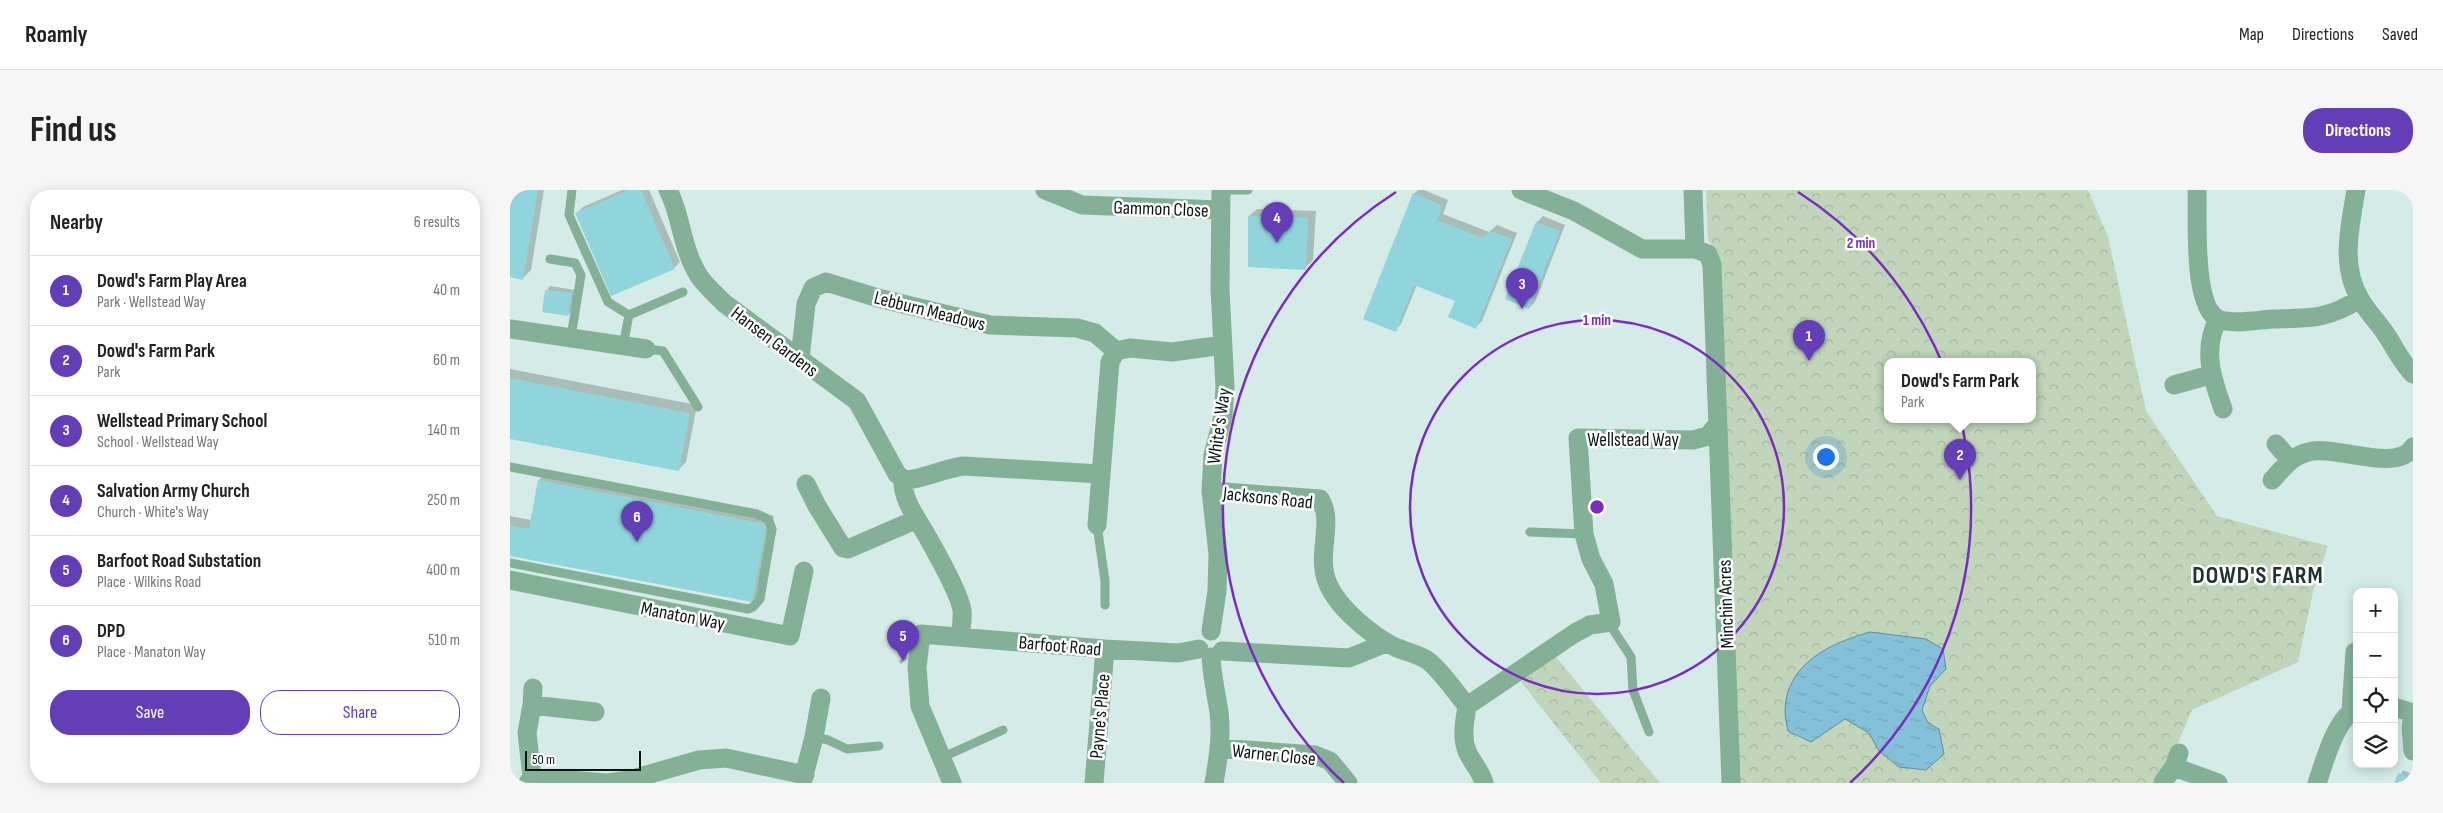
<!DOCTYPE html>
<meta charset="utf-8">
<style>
:root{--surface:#fff;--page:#f6f6f6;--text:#222;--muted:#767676;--line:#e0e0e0;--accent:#643eb6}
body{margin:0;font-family:"Sofia Sans Condensed",sans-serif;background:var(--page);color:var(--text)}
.controls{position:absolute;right:15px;bottom:15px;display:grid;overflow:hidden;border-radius:10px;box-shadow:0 2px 12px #0003}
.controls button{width:45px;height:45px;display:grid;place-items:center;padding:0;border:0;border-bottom:1px solid var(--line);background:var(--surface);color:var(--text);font:25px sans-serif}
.scale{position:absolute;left:15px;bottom:12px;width:116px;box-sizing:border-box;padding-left:5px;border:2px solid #0d1513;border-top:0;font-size:14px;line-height:18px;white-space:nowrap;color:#0d1513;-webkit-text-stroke:4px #fff;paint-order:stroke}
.you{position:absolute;left:1315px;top:266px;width:18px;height:18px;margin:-12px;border:4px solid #fff;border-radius:50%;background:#1a73e8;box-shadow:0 0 0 8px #1a73e833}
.badge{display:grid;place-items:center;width:32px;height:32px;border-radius:50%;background:var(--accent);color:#fff;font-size:16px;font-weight:700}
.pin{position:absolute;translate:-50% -41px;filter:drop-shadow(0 1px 2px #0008)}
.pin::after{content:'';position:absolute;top:26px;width:18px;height:15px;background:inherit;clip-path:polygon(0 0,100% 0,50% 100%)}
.popup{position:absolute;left:1374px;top:168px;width:152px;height:65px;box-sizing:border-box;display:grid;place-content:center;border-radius:10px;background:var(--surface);filter:drop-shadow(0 1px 4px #0005);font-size:16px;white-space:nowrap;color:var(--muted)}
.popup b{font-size:19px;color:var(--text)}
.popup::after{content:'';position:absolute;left:50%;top:100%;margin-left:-10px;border:10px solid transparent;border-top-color:var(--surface)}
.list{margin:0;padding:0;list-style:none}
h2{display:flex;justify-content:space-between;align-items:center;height:65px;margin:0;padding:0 20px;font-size:21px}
h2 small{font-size:16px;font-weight:400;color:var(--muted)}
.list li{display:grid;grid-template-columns:32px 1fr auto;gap:15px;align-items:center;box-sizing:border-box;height:70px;padding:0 20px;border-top:1px solid var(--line)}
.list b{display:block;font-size:19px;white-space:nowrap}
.list p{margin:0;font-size:16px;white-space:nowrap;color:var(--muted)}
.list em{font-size:16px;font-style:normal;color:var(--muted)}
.actions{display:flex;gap:10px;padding:15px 20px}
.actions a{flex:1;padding:11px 0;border:1px solid var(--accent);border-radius:20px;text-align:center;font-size:18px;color:var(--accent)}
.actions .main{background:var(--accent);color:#fff}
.icon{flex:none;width:28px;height:28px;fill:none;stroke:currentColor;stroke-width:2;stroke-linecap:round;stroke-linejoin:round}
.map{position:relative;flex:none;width:1903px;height:593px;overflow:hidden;border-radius:20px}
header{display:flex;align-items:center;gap:30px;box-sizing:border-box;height:70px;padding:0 25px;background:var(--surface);border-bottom:1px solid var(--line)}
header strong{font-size:24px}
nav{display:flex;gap:28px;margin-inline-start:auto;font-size:18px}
.intro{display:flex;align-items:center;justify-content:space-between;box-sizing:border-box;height:120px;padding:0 30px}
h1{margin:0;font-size:35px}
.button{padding:12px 22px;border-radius:20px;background:var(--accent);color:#fff;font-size:18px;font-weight:700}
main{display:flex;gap:30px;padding:0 30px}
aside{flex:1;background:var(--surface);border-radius:20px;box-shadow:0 2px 12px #0003}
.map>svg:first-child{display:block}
</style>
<header>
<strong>Roamly</strong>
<nav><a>Map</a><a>Directions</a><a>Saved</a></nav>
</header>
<div class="intro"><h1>Find us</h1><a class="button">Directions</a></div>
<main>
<aside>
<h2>Nearby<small>6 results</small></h2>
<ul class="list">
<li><span class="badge">1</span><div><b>Dowd's Farm Play Area</b><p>Park · Wellstead Way</p></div><em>40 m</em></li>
<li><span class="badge">2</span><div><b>Dowd's Farm Park</b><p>Park</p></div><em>60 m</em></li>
<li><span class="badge">3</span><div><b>Wellstead Primary School</b><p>School · Wellstead Way</p></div><em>140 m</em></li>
<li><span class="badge">4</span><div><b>Salvation Army Church</b><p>Church · White's Way</p></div><em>250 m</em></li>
<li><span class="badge">5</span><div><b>Barfoot Road Substation</b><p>Place · Wilkins Road</p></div><em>400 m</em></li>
<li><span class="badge">6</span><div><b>DPD</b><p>Place · Manaton Way</p></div><em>510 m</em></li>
</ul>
<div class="actions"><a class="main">Save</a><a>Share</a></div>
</aside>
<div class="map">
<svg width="1903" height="593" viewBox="0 0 1903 593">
<defs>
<pattern id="park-crowns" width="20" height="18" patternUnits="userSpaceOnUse" patternTransform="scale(1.25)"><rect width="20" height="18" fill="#c0d5ba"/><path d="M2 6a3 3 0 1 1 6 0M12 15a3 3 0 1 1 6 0" fill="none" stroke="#a4b69f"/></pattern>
<pattern id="water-ripples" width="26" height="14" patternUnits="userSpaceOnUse" patternTransform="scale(1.25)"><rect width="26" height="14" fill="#85c0d9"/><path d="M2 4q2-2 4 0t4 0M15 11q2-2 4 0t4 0" fill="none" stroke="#72a4b9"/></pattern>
</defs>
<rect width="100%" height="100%" fill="#d4ebe7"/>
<path fill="url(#park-crowns)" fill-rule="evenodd" d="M1196,0H1578L1598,47L1636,221L1707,326L1818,356L1804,398L1788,472L1682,520L1651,593H1228L1207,63L1198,50ZM1378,171H1522V229H1378Z
M1046,467L1150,593H1091L1011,492Z"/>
<path fill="url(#water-ripples)" stroke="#618d9e" d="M1360,442L1416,449L1433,459L1436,479L1420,496L1412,520L1418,533L1429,539L1434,564L1416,580L1389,577L1369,561L1359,543L1335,529L1301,552L1278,541C1277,535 1275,527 1275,521C1276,473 1321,453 1360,442Z"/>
<path fill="#0003" d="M0,0H34L21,80L13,88L0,86Z
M112,0H139L170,72L164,78L67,23L73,17Z
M908,0H914L938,10L933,24L979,42L987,35L1007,43L972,131L966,137L946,111L907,95L891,134L885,140L904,4Z
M747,19L806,21L803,70L795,78L739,26Z
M1033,26L1055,35L1025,112L1019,118L997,109L1027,32Z
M40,96L65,100L62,121L58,125L37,100Z
M0,179L187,215L176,272L168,280L0,248Z
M37,282L264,326L250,403L242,411L0,365V326L21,330L29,290Z
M396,466L398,468L391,474L389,471Z
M1884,554L1888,555L1884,565Z
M1868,574H1881L1877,578Z
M1893,580L1902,584L1899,593H1886Z"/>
<path fill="#90d5dc" d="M0,0H28L13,90L0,87Z
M118,0H131L165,79L101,106L65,23Z
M903,3L933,16L927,30L973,48L980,41L1002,49L966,139L938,127L945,111L904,95L886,142L853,129Z
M738,26L798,28L796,80L738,77Z
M1026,32L1050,41L1019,119L995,109Z
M35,100L62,103L58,126L32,122Z
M0,188L180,223L169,281L0,249Z
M28,290L257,334L242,412L0,366V335L19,339Z
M1888,583L1900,588L1897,593H1884Z"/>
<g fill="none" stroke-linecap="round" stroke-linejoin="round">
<path stroke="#84b098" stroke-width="9" d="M62,0L59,25L98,112L119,125L173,102
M711,0H738
M40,69L65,73L71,85L61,147
M113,156L119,125
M136,159L153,161L188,217
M0,277L247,324L258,329L262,339L250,409L243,417L238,419L0,373
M587,335L595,391V415
M1020,342L1074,344
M1101,432L1102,438L1121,467L1123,500L1139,542
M304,547L318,550L337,559L369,556
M431,568L493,540"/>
<path stroke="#84b098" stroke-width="19" d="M158,0C171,24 171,53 184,77C190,91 203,102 214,113L347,211L387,284C390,287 393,289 397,290C408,290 437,278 453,276L590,284
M535,0L572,15L710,20
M1011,0L1064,21L1132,59H1185L1198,64L1202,75L1221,593
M1183,0L1185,59
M1687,0C1688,27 1682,116 1708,129C1723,135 1747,130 1762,129C1800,128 1816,130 1850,109
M1846,0C1840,37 1830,75 1850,109C1856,120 1866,130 1873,140C1884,155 1890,171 1903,184
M1708,129C1692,160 1702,188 1713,219
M0,139L136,159
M290,169L296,114L303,98L316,92L368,108L480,135L567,138L585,143L606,161
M1664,195L1700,185
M1766,254L1780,270
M393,289C392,310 407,328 417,346C426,362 449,402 452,420C453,429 451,438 450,447
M1762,290C1773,278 1782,266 1798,262C1824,254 1887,284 1903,257
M296,294L307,316L333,358L338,359L405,330
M701,301L810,309C825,332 805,365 818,394C828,418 862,446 885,457C894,461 908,464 917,470C931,480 946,503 957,516
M587,335L600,172L606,161L620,158L662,162L713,155
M0,390L280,446L294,381
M701,441L707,401L708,364L701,301L703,265L713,226L715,197L710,99L711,0
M712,461L839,468L876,453
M701,467C702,486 706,503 709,522C712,545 708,570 704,593
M22,515L85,522
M1884,517L1903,523
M1841,521L1845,462
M1903,526L1901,538L1903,561
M709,558L805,565L820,571L838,593
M1664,577L1708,593
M22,587L97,593L119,590L189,570L216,568L295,585
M1653,592L1664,577L1669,563
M18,593L22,587L17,543L22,515L23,498
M292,593L304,547L311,508
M442,593L410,516L407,477L411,444L595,459L668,463L689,459
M584,593L595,459
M974,593C970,579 962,573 957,561C951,546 955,531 957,516L1065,443L1080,435L1101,432L1094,394L1081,369L1074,344L1068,248L1183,250L1198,246L1206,236
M1807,593C1815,571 1825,529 1847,518"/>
</g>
<g fill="none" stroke="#7b2cbf" stroke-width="2.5">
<circle cx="1087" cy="317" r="187"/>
<path d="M834 593A374 374 0 0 1 886 2M1288 2A374 374 0 0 1 1340 593"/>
</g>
<g text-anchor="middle" stroke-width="5" stroke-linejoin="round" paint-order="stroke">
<g font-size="19" fill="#0d1513" stroke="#fff">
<text transform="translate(651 18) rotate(2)" y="7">Gammon Close</text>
<text transform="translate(420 120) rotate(14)" y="7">Lebburn Meadows</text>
<text transform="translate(265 151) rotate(37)" y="7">Hansen Gardens</text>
<text transform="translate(708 236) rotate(-82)" y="7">White's Way</text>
<text x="1123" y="256">Wellstead Way</text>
<text transform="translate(758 307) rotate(6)" y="7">Jacksons Road</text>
<text transform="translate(1215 414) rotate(-92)" y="7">Minchin Acres</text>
<text transform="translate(173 425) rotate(11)" y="7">Manaton Way</text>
<text transform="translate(550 455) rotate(5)" y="7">Barfoot Road</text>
<text transform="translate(589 526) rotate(-85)" y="7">Payne's Place</text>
<text transform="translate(764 564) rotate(6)" y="7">Warner Close</text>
</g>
<g font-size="24" font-weight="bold" letter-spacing="1" fill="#213330" stroke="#fff">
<text x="1748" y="393">DOWD'S FARM</text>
</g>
</g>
<circle cx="1087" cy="317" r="8" fill="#7b2cbf" stroke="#fff" stroke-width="2.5"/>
<g font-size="15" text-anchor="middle" font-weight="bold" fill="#7b2cbf" stroke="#fff" stroke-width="5" stroke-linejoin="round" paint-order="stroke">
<text x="1351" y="58">2 min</text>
<text x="1087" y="135">1 min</text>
</g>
</svg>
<div class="controls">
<button>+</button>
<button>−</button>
<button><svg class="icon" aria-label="locate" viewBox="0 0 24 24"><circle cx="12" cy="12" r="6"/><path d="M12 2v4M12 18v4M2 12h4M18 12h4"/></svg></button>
<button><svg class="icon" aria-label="layers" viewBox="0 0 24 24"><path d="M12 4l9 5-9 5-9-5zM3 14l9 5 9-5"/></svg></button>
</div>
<div class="scale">50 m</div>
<div class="you"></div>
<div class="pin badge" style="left:1299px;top:171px">1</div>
<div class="pin badge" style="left:1450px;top:290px">2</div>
<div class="popup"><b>Dowd's Farm Park</b>Park</div>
<div class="pin badge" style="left:1012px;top:119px">3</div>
<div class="pin badge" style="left:767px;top:53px">4</div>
<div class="pin badge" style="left:393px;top:471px">5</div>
<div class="pin badge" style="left:127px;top:352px">6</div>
</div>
</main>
